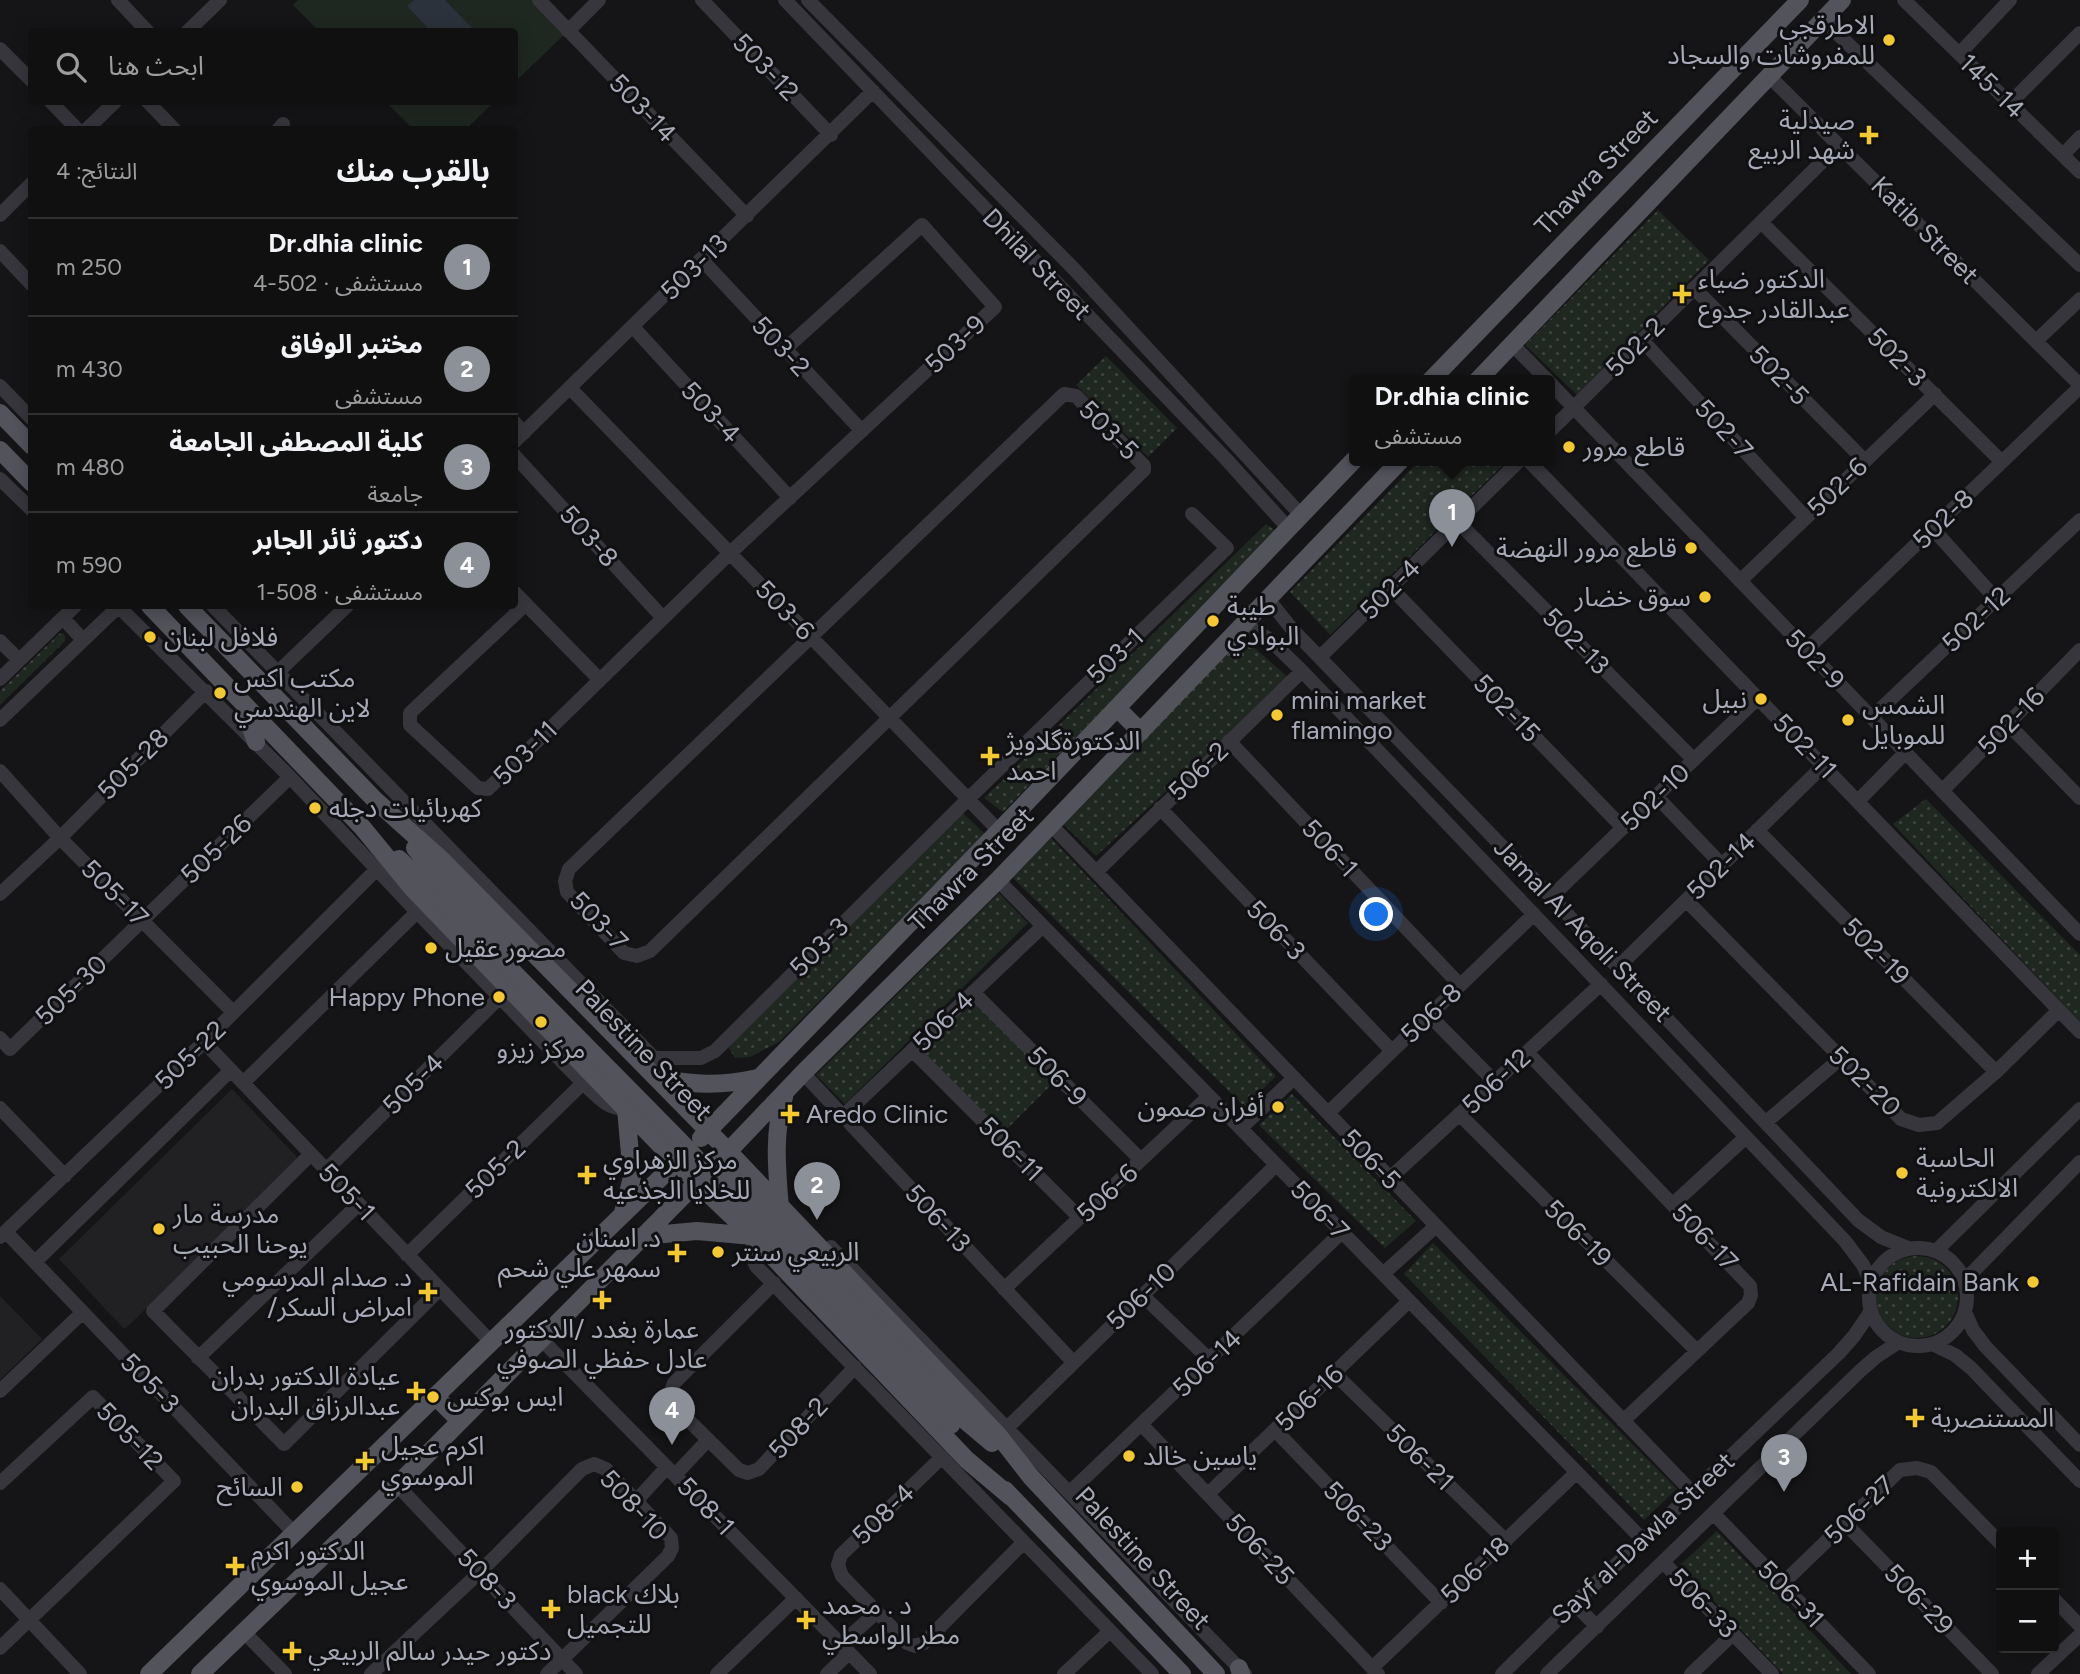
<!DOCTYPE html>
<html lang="ar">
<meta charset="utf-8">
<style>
:root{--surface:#101011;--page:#19191a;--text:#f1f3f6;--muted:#9c9d9f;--line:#303031;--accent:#8c9099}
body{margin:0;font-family:Figtree,"Noto Sans Arabic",sans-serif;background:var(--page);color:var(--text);direction:rtl}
.controls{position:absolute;right:21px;bottom:21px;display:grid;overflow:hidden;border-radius:7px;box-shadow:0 4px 18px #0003}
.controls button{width:63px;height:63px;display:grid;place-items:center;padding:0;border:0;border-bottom:2px solid var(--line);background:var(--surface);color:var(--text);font:35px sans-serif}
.you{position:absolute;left:1377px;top:915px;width:24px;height:24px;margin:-18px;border:5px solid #fff;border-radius:50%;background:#1a73e8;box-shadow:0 0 0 10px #1a73e833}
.badge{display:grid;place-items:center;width:46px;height:46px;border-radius:50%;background:var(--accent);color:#fff;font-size:23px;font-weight:700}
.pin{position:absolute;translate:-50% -58px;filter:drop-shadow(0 2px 4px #0008)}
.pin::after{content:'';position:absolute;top:37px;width:24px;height:21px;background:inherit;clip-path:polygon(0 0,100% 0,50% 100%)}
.popup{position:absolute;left:1349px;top:375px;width:206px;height:91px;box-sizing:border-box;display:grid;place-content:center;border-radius:7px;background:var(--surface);filter:drop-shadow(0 2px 5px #0005);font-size:23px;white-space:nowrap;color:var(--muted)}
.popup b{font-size:26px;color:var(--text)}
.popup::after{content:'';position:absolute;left:50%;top:100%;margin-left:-14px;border:14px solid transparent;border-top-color:var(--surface)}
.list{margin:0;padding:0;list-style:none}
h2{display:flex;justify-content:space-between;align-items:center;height:91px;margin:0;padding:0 28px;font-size:30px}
h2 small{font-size:23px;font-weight:400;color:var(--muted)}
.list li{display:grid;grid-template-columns:46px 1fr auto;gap:21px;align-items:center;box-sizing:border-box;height:98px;padding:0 28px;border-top:2px solid var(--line)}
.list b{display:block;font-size:26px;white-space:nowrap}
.list p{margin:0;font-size:23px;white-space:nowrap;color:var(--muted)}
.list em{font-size:23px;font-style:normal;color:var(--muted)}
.icon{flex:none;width:38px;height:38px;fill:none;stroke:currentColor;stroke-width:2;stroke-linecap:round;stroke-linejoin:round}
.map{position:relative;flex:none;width:2080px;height:1674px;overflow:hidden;direction:ltr}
.search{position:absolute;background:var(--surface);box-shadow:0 4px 18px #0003;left:28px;top:28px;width:490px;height:77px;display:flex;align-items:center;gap:18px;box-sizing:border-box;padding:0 24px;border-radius:7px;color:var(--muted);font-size:26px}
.panel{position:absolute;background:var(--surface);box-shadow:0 4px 18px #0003;left:28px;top:126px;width:490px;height:483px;border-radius:7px;direction:rtl}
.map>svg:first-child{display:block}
</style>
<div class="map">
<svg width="2080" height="1674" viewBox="0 0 2080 1674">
<defs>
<pattern id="grass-dots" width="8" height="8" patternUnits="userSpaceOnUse" patternTransform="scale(1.75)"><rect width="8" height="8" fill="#1f2721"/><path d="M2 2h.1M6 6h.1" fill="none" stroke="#3d443f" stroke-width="1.8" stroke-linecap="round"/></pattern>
</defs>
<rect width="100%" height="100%" fill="#151517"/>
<path fill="#212124" d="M232,1089L298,1158L258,1200L126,1328H123L59,1259Z
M0,1296L42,1339L0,1380Z"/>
<path fill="url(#grass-dots)" d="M1658,210L1709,260L1577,395L1525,345Z
M1106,356L1177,428L1148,457L1076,385Z
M1419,461H1507L1330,635L1290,592Z
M1266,524L1276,531L1003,812L984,798Z
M63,633L65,636V641L0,705V691L59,634Z
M1241,636L1289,678L1096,856L1062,823Z
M1926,799L2080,955V1022L1893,824Z
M963,813L985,834L779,1042L750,1057L735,1058L727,1045Z
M1051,838L1276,1076L1245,1107L1013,878Z
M999,893L1028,923L845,1104L816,1075Z
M973,992L1059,1077L999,1137L912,1050Z
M1292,1094L1416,1221L1385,1248L1259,1125Z
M1433,1243L1677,1489L1644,1520L1404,1274Z
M1876 1297a41 41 0 1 1 82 0a41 41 0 1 1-82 0Z
M1717,1531L1851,1674H1783L1680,1565Z"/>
<path fill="#1f2721" d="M298,0H539L568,31L515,82L514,32L319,31L293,5Z
M386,102H494L465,130L413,129Z"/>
<path fill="#2b323b" d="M414,0H445L475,31H431L407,6Z"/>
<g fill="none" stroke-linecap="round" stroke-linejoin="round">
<path stroke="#36363c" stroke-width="14" d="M118,0L148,32
M539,0L747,216
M702,0L831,135
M785,0L1226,459L1289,529
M808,0L1074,269L1301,515
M1904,0L2080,172
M1823,20L2080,265
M568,31L599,0
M187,32L220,0
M0,49L32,81
M1959,54L2010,0
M1769,76L2080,385
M51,102L78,130
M148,102L175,130
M2010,103L2080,33
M86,130L115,102
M278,130L283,124
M2063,155L2080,137
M0,215L32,183
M1761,222L2002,462
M0,251L32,285
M702,260L862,431
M1694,288L1865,461
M633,327L790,498
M1642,340L1806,518
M2036,341L2080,299
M1512,344L1548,381
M1550,383L2080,934
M0,386L32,419
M570,388L999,831
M1064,394L1076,396L1144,466V470L650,951L637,956L624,953L567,892L565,881L569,869Z
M514,422L524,433
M1550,431L1839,145
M514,442L873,91
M514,455L663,618
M1529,461L2080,1032
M0,479L32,510
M1458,522L1694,760
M1933,529L1996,599
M1740,581L1935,394
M1391,588L1623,828
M514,592L600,680
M1268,599L1292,629L1551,897L1858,1220L1881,1237L1908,1248
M526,604L410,713V725L478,788L488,789L730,553L995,307L922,225L784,350
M118,606L290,777L417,912L583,1083C597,1096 606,1109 626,1109
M213,606L654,1058H701L715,1051L968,799L1227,548L1192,514
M63,618L83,640
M1244,624L1269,639L1302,671L1845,1241L1863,1265L1871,1282
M0,641L19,660
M1806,650L2080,387
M1320,657L1519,461
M278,672L347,606
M0,679L75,606
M1872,717L2080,520
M0,720L119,606
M2008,724L2080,798
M1229,741L1460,985
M0,771L60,838L233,1012
M1942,791L2080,650
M1656,796L1722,865
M1858,801L1905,753
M1160,808L1392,1051
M1051,825L1692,1492
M1757,830L1996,1072
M1096,872L1302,671
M998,880L1643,1540
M0,894L60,838L206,691
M1551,897L1758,698
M1686,900L1901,1119L1919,1125L1937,1123L1996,1072L2059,1010
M1618,967L1823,766
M973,992L1141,1160
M1429,1015L1495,1082
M0,1038L10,1049L290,777
M204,1042L491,1342
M912,1050L1080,1218
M1527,1052L1750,1286L1751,1295L1748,1303L1623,1421
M803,1073L1073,1362
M243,1083L417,912
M0,1108L65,1176
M1328,1113L1534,914
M1459,1114L1697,1351
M843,1116L1043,926
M1766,1122L1840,1059
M1241,1128L1294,1078
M311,1154L153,1311L284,1444L440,1289
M326,1170L500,997
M1390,1178L1601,984
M1673,1204L1746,1137
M6,1232L295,1534
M0,1237L204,1042L376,870
M755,1238L751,1254L756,1266L1152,1674
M831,1247L1245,1674
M1869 1297a49 49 0 1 1 98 0a49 49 0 1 1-98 0Z
M1936,1251L2080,1109
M407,1255L583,1083
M35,1262L231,1070
M1383,1274L1436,1226
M1965,1280L2080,1162
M774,1283L674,1383L670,1394L675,1407L739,1470L748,1473L759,1469L855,1367
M1004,1289L1209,1096
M1142,1295L1210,1360
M1965,1312L1973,1330L1985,1346L2080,1445
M541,1339L870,1674
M1932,1344L1955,1355L1971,1368L2080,1481
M198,1358L359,1204
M1334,1373L1506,1541
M0,1391L82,1313
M1142,1425L1378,1674
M1008,1427L1276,1165
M1275,1430L1441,1603
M942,1457L841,1555L838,1565L842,1576L907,1643L915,1646L924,1643L1024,1542
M675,1475L708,1440
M0,1483L93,1397L174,1481L0,1648
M397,1485L576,1674
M1070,1492L1342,1232
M1208,1494L1409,1301
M636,1501L667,1467
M1714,1514L1869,1674
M1845,1523L1992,1674
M1663,1562L1772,1674
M1782,1584L1900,1470L1917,1468L1931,1472L2001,1544
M0,1589L80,1674
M2054,1599L2080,1626
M1574,1603L1597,1627
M244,1632L285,1674
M841,1644L877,1612
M1372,1668L1577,1472
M371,1674L480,1572L582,1469L594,1464L606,1469L671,1538L672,1548L668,1556L547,1674
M717,1674L796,1598
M827,1674L849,1653
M1064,1674L1110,1631
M1502,1674L1574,1603L1643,1540L1839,1353L1854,1336L1871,1311
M1547,1674L1860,1371L1876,1357L1899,1342
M1691,1674L1733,1634
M2038,1674L2080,1635"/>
<path stroke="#52535b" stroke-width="18" d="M1430,381L1800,0
M1477,381L1842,0
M0,413L32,446
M0,450L32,483
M150,606L362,827L413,889L696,1182L755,1238L967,1460L1011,1497
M187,606L375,800L443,861L728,1151L999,1436L1031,1477L1216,1674
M1117,708L1141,732
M245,710L256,742
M415,848L450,891
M399,859L441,899
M655,1076C691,1086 721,1086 758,1078
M701,1138L999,831L1354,460
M721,1159L803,1073L998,880L1400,461
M780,1208C777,1171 773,1134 784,1097
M623,1213L632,1177L626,1109
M642,1236L697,1231L753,1236
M435,1396L460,1421
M960,1416L992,1443
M1005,1490L1182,1674
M1239,1668L1241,1674
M149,1674L682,1157
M200,1674L397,1485L702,1177"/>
<path stroke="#52535b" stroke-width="18" d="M450,891L502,944
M441,899L676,1137L951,1425
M728,1174L960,1416"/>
</g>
<g fill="#f3c931" stroke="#101012" stroke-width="2.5">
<circle cx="1889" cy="40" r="7"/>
<path d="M1865.5 124.5h7v7h7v7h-7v7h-7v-7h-7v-7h7z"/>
<path d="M1678.5 283.5h7v7h7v7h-7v7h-7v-7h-7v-7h7z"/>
<circle cx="1569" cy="447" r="7"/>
<circle cx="1691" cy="548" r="7"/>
<circle cx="1705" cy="597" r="7"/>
<circle cx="1213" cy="621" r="7"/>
<circle cx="150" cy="637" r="7"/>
<circle cx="220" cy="693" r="7"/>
<circle cx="1761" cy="699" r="7"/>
<circle cx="1277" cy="715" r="7"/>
<circle cx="1848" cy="720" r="7"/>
<path d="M986.5 745.5h7v7h7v7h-7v7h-7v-7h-7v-7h7z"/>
<circle cx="315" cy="808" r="7"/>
<circle cx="431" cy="948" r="7"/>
<circle cx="499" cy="997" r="7"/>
<circle cx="541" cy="1022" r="7"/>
<circle cx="1278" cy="1107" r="7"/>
<path d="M786.5 1103.5h7v7h7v7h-7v7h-7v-7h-7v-7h7z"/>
<circle cx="1902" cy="1173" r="7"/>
<path d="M583.5 1164.5h7v7h7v7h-7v7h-7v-7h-7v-7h7z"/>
<circle cx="159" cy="1229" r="7"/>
<circle cx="718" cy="1252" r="7"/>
<path d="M673.5 1242.5h7v7h7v7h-7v7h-7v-7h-7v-7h7z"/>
<circle cx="2033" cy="1282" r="7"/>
<path d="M424.5 1281.5h7v7h7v7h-7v7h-7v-7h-7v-7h7z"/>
<path d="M598.5 1289.5h7v7h7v7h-7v7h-7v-7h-7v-7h7z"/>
<path d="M412.5 1380.5h7v7h7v7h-7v7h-7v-7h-7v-7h7z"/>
<circle cx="433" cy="1397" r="7"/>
<path d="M1911.5 1407.5h7v7h7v7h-7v7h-7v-7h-7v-7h7z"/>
<circle cx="1129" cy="1456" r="7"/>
<path d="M361.5 1450.5h7v7h7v7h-7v7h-7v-7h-7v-7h7z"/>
<circle cx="297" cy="1487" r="7"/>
<path d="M231.5 1555.5h7v7h7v7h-7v7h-7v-7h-7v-7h7z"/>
<path d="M547.5 1598.5h7v7h7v7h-7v7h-7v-7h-7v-7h7z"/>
<path d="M802.5 1609.5h7v7h7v7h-7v7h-7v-7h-7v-7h7z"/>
<path d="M288.5 1640.5h7v7h7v7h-7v7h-7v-7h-7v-7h7z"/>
</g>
<g text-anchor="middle" stroke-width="6" stroke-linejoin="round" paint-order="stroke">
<g font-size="26" fill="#a7aab7" stroke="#101012" text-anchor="start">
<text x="1875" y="34" text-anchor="end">الاطرقجي<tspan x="1875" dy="30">للمفروشات والسجاد</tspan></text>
<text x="1855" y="129" text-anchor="end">صيدلية<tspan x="1855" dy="30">شهد الربيع</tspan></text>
<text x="1698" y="288">الدكتور ضياء<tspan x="1698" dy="30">عبدالقادر جدوع</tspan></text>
<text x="1583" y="456">قاطع مرور</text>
<text x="1677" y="557" text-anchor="end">قاطع مرور النهضة</text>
<text x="1691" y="606" text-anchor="end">سوق خضار</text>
<text x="1227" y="615">طيبة<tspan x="1227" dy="30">البوادي</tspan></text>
<text x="164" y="646">فلافل لبنان</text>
<text x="234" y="687">مكتب اكس<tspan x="234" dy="30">لاين الهندسي</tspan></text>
<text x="1747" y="708" text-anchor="end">نبيل</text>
<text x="1291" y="709">mini market<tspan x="1291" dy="30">flamingo</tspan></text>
<text x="1862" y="714">الشمس<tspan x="1862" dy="30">للموبايل</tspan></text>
<text x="1006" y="750">الدكتورةگلاويژ<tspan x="1006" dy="30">احمد</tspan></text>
<text x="329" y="817">كهربائيات دجله</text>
<text x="445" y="957">مصور عقيل</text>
<text x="485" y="1006" text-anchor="end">Happy Phone</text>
<text x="541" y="1058" text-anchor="middle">مركز زيزو</text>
<text x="1264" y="1116" text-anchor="end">أفران صمون</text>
<text x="806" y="1123">Aredo Clinic</text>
<text x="1916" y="1167">الحاسبة<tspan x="1916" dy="30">الالكترونية</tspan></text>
<text x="603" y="1169">مركز الزهراوي<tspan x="603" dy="30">للخلايا الجذعيه</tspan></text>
<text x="173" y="1223">مدرسة مار<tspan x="173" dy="30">يوحنا الحبيب</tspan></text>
<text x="661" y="1247" text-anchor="end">د. اسنان<tspan x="661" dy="30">سمهر علي شحم</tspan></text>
<text x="732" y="1261">الربيعي سنتر</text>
<text x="412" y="1286" text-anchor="end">د. صدام المرسومي<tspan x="412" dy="30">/امراض السكر</tspan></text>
<text x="2019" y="1291" text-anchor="end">AL-Rafidain Bank</text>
<text x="602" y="1338" text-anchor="middle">عمارة بغدد /الدكتور<tspan x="602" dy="30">عادل حفظي الصوفي</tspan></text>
<text x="400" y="1385" text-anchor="end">عيادة الدكتور بدران<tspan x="400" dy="30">عبدالرزاق البدران</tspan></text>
<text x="447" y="1406">ايس بوكس</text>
<text x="1931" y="1427">المستنصرية</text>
<text x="381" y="1455">اكرم عجيل<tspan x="381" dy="30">الموسوي</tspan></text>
<text x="1143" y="1465">ياسين خالد</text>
<text x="283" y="1496" text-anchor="end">السائح</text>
<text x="251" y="1560">الدكتور اكرم<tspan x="251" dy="30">عجيل الموسوي</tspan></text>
<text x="567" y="1603">black بلاك<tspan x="567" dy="30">للتجميل</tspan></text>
<text x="822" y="1614">د . محمد<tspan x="822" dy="30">مطر الواسطي</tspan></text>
<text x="308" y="1660">دكتور حيدر سالم الربيعي</text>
</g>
<g font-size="26" fill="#a7aab7" stroke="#101012">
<text transform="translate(766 67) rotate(46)" y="9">503-12</text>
<text transform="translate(1992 86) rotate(44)" y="9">145-14</text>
<text transform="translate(643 108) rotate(46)" y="9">503-14</text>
<text transform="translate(1596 172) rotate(-46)" y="9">Thawra Street</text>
<text transform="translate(1925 230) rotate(45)" y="9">Katib Street</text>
<text transform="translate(1037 264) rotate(46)" y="9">Dhilal Street</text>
<text transform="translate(694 267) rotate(-44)" y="9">503-13</text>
<text transform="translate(955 344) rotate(-43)" y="9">503-9</text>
<text transform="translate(781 346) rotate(47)" y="9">503-2</text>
<text transform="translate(1635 347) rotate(-45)" y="9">502-2</text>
<text transform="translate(1897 357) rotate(45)" y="9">502-3</text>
<text transform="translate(1779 375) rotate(45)" y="9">502-5</text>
<text transform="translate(711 412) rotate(47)" y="9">503-4</text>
<text transform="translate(1724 429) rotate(47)" y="9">502-7</text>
<text transform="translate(1109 430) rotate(45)" y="9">503-5</text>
<text transform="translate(1837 487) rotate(-44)" y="9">502-6</text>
<text transform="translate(1943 519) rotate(-44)" y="9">502-8</text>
<text transform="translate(589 536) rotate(48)" y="9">503-8</text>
<text transform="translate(1390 589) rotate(-45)" y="9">502-4</text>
<text transform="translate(785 610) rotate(46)" y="9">503-6</text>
<text transform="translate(1976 619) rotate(-43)" y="9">502-12</text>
<text transform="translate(1576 641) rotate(45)" y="9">502-13</text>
<text transform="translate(1115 656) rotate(-44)" y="9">503-1</text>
<text transform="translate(1815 659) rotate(46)" y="9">502-9</text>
<text transform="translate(1507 708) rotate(46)" y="9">502-15</text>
<text transform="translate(2011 721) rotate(-46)" y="9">502-16</text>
<text transform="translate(1805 746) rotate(46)" y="9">502-11</text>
<text transform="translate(525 753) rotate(-45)" y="9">503-11</text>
<text transform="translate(133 764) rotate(-45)" y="9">505-28</text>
<text transform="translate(1198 771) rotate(-44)" y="9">506-2</text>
<text transform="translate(1655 797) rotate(-44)" y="9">502-10</text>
<text transform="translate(1330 848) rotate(47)" y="9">506-1</text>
<text transform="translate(216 849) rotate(-44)" y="9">505-26</text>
<text transform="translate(1721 866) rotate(-44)" y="9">502-14</text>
<text transform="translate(971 869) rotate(-45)" y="9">Thawra Street</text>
<text transform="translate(115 893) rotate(45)" y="9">505-17</text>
<text transform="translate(599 921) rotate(46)" y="9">503-7</text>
<text transform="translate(1276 930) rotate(46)" y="9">506-3</text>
<text transform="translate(1583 930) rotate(46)" y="9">Jamal Al Aqoli Street</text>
<text transform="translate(819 947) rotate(-45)" y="9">503-3</text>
<text transform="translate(1876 951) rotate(45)" y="9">502-19</text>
<text transform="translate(71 990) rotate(-44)" y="9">505-30</text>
<text transform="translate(1431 1013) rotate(-44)" y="9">506-8</text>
<text transform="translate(943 1021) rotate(-44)" y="9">506-4</text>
<text transform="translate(644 1050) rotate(46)" y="9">Palestine Street</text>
<text transform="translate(190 1055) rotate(-44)" y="9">505-22</text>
<text transform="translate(1057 1076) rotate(45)" y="9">506-9</text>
<text transform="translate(1496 1081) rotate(-43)" y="9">506-12</text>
<text transform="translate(1865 1081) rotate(44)" y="9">502-20</text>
<text transform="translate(413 1084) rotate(-45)" y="9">505-4</text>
<text transform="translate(1011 1149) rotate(45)" y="9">506-11</text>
<text transform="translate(1371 1159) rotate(46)" y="9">506-5</text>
<text transform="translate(495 1169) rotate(-44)" y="9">505-2</text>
<text transform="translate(347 1192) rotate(46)" y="9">505-1</text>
<text transform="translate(1107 1193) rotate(-43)" y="9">506-6</text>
<text transform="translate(1320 1210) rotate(46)" y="9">506-7</text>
<text transform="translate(938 1218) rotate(47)" y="9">506-13</text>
<text transform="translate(1578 1233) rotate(45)" y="9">506-19</text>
<text transform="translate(1705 1237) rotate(46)" y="9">506-17</text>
<text transform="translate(1141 1296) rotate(-44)" y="9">506-10</text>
<text transform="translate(1207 1363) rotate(-44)" y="9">506-14</text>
<text transform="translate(150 1383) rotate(46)" y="9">505-3</text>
<text transform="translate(1309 1398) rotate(-44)" y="9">506-16</text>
<text transform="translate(798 1428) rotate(-47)" y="9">508-2</text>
<text transform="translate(130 1436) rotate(46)" y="9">505-12</text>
<text transform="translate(1420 1457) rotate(44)" y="9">506-21</text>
<text transform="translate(634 1505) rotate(47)" y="9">508-10</text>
<text transform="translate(706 1506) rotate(46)" y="9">508-1</text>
<text transform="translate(1859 1510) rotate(-44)" y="9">506-27</text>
<text transform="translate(883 1514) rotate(-44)" y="9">508-4</text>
<text transform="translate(1358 1516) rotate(46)" y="9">506-23</text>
<text transform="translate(1643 1538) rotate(-43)" y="9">Sayf al-Dawla Street</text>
<text transform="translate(1260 1549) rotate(47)" y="9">506-25</text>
<text transform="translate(1143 1558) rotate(47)" y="9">Palestine Street</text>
<text transform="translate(1475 1570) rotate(-44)" y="9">506-18</text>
<text transform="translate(487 1579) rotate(47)" y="9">508-3</text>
<text transform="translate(1791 1594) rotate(46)" y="9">506-31</text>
<text transform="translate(1919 1599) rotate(46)" y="9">506-29</text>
<text transform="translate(1703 1603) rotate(46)" y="9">506-33</text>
</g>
</g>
</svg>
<div class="controls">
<button>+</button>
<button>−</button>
</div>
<div class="you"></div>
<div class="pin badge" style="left:1452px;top:547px">1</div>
<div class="popup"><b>Dr.dhia clinic</b>مستشفى</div>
<div class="pin badge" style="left:817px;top:1220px">2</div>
<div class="pin badge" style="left:1784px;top:1492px">3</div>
<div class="pin badge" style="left:672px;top:1445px">4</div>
<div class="search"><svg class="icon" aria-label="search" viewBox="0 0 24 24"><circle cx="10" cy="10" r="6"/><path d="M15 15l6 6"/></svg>ابحث هنا</div>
<section class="panel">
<h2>بالقرب منك<small>النتائج: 4</small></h2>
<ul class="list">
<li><span class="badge">1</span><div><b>Dr.dhia clinic</b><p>مستشفى · 502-4</p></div><em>250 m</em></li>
<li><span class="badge">2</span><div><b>مختبر الوفاق</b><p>مستشفى</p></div><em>430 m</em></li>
<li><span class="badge">3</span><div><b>كلية المصطفى الجامعة</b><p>جامعة</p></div><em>480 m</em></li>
<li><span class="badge">4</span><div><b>دكتور ثائر الجابر</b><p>مستشفى · 508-1</p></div><em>590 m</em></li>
</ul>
</section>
</div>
